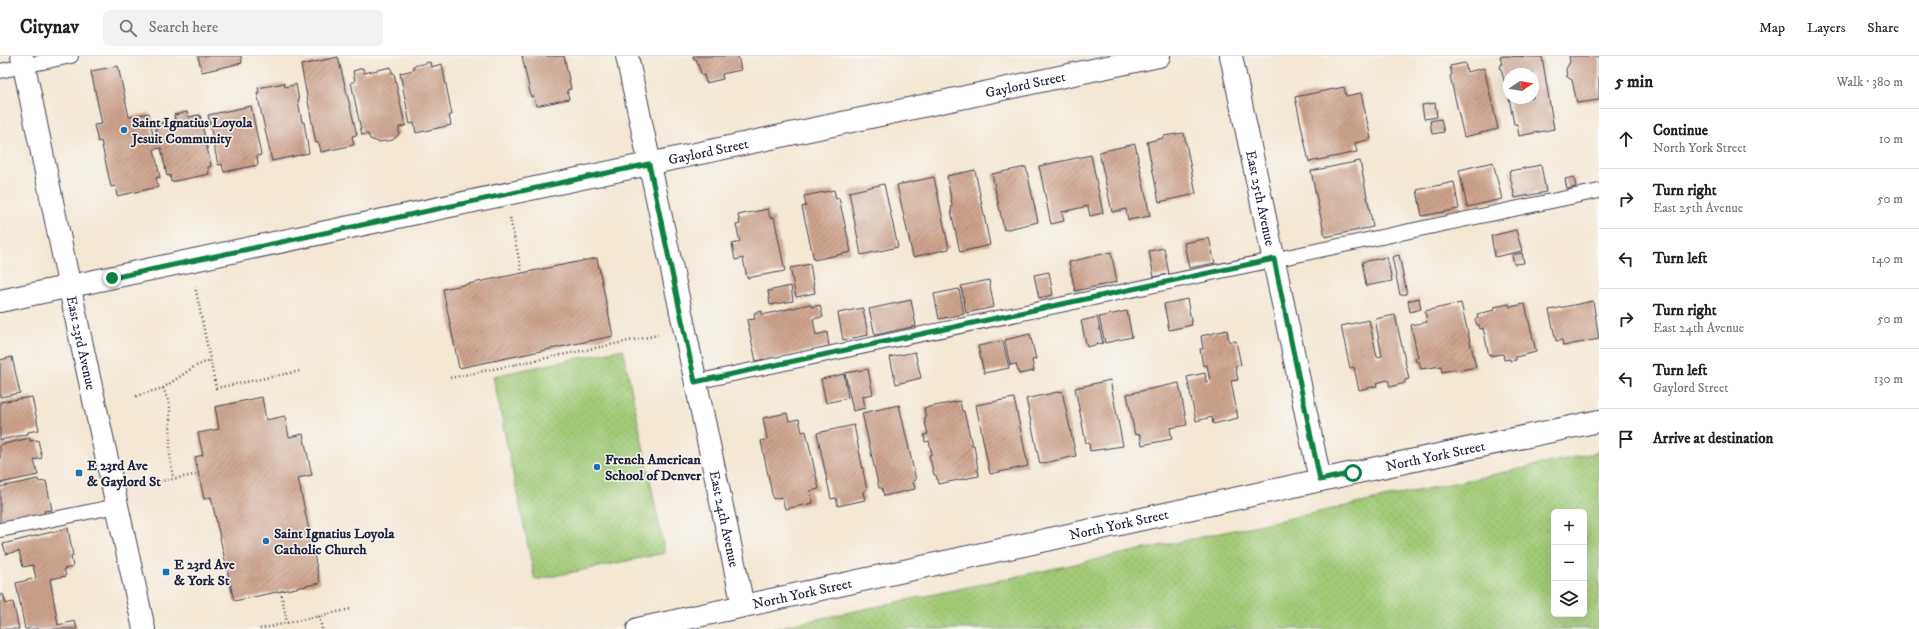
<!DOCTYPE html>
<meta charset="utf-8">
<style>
:root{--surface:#fff;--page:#f2f2f2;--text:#202124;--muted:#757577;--line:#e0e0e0}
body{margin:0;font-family:"IM FELL DW Pica",serif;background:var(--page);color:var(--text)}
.controls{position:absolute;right:12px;bottom:12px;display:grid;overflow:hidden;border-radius:6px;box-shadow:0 4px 16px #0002}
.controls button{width:36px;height:36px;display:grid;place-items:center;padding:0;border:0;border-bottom:1px solid var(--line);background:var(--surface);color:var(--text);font:20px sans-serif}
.compass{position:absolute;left:1503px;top:12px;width:36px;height:36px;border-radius:50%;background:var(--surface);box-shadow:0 4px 16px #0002;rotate:78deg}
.stop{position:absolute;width:12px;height:12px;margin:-9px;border:3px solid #0b8043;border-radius:50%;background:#fff}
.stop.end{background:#0b8043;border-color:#fff;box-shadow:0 1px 4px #0008}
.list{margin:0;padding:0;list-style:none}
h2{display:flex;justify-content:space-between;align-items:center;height:52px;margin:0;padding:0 16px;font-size:17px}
h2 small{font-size:13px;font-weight:400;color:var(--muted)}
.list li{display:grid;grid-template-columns:26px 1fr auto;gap:12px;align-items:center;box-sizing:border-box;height:60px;padding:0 16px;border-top:1px solid var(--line)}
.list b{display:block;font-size:15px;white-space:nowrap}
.list p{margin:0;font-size:13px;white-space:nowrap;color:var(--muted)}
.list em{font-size:13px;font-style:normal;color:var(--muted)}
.icon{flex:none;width:22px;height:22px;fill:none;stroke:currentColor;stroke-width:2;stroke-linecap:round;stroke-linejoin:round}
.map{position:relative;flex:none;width:1599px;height:573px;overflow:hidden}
header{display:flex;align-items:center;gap:24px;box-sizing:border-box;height:56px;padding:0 20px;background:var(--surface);border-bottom:1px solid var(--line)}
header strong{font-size:19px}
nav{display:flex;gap:22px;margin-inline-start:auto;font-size:14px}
.search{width:280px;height:36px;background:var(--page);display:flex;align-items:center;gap:10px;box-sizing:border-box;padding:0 14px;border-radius:6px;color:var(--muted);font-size:15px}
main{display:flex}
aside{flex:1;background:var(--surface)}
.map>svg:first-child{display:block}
</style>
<header>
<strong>Citynav</strong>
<div class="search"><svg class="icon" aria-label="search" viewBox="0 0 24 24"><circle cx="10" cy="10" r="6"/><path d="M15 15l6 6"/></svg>Search here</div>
<nav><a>Map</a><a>Layers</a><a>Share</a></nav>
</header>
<main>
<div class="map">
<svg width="1599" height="573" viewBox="0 0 1599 573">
<defs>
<pattern id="grass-dots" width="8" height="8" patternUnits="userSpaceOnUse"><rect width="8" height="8" fill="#a2ca76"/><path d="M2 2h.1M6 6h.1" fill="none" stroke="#8bad67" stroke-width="1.8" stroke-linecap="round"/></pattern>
<pattern id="building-hatch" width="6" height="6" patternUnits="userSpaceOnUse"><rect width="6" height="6" fill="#cda28c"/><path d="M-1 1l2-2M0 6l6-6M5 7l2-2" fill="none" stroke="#a68474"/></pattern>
</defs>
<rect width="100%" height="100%" fill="#f6f6f2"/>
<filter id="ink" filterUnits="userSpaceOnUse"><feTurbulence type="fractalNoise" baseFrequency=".025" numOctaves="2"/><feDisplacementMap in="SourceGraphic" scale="8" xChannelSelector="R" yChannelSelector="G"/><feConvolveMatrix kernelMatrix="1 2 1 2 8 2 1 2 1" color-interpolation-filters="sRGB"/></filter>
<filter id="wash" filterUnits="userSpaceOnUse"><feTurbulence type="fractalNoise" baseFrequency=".012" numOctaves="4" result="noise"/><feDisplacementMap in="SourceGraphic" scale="16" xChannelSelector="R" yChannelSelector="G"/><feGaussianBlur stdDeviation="0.9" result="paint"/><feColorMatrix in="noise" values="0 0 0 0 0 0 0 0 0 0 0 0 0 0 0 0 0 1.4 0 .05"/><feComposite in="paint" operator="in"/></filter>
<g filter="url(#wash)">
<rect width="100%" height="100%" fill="#f4e7d4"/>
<path fill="url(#grass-dots)" stroke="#627658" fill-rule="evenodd" d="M623,293L665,497L535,524L493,320Z
M1599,396V573H771ZM1554,456H1584V558H1554Z"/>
<g id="blocks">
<path fill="url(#building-hatch)" d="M198,0H241L242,7L202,16Z
M522,0H564L571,33L567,34L569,43L536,50L534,40L531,41Z
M693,0H738L741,14L722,18L723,23L706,27L704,19L702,20L696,3H694Z
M1500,0L1542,1L1554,73L1519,80L1517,68H1514L1509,42H1533V18H1509L1508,38L1500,10L1502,9Z
M1569,0H1599V44L1577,47L1572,24L1567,21L1566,13L1570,6Z
M338,1L357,79L352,80L354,89L321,96L319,87H316L301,9Z
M430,6L431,11L442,8L452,59H449L451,69L416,77L414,67L410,68L400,17L414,14L413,10Z
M1465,7L1467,16L1484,12L1498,73L1464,81L1450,20L1452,19L1450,10Z
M118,10L129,61L149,57L153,79L157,78L155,68L175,64L174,59L187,56L188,61L200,59L211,110L208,111L209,118L171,126L170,119L167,120L161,92L154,93L160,121L156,122L158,131L117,140L115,130L111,131L101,85L98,86L94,69L102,68L91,15Z
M391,11L392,17H394L405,70L399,71V78L393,84L378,86L370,83L368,78L362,79L351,26H355L353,15L363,12L364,17Z
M284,27L285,31L296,28L299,45H298L302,66H304L309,97L272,105L257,37H259L258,32Z
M1344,31L1346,40L1361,37L1371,83L1355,87L1357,96L1309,106L1295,41Z
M1435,47L1437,61L1424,63L1422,49Z
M251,50L261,99L257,100L258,109L224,116L222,108L218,109L208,59Z
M1441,63L1444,76L1432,78L1430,65Z
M1184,77L1196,138L1159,146L1147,86L1163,82V80Z
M1135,88L1150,160L1128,164L1126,153L1112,156L1099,96Z
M1091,99L1103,157L1090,160L1088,150L1062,156L1064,165L1051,168L1039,110Z
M1360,105L1373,171L1325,181L1311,115Z
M1493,106L1502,143L1467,151L1459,114Z
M1541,109L1546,136L1515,142L1509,115Z
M1026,111L1038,166L1004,174L992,118Z
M975,114L990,189L960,196L951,155L952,149L947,120Z
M934,121L949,193L913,201L897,129Z
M1574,121L1576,131L1567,133L1565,123Z
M1454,126L1459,153L1422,160L1417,134Z
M884,128L898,191L861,199L849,136Z
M834,134L836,143L839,142L851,196L814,204L802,151L806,150L804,140Z
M768,153L770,162L774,161L785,215L747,222L743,202L735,204L732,188L740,186L736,169L740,168L738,159Z
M1516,174L1522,195L1495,201L1491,180Z
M1209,182L1215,207L1189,212L1184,187Z
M1164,192L1169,218L1154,221L1149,195Z
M1111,196L1117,226L1075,235L1069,206Z
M1522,197L1524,207L1514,208L1512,199Z
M1399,199L1407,238L1400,239L1392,201Z
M1387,201L1392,225L1366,230L1362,206Z
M597,202L613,280L459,312L443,233Z
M810,208L815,237L796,241L790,212Z
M1049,216L1053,239L1039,242L1034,219Z
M989,224L994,251L966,257L961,230Z
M791,230L793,245L770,249L768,235Z
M959,233L964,258L939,263L934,238Z
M1419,242L1421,253L1410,256L1408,245Z
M1187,243L1192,269L1169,274L1164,248Z
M911,244L916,270L875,279L869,253Z
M1593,245L1599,283L1563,290L1562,284L1556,285L1549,254Z
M1461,247L1476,311L1456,315L1455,313L1442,316L1441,310L1421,313L1419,305L1416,306L1415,302H1418L1411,269L1427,266L1425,255Z
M810,248L811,251L820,249L823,261L813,263L816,279L827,276L829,290L773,303L765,308L764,303L756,305L747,264L755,263L754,257L762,255V259Z
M1509,248L1510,251L1525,248L1536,296L1516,301V304L1510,305V303L1504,304L1503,298L1489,300L1483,272L1480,273L1479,269H1477L1475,263L1478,262L1477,258L1495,254L1494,251Z
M863,252L868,279L843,284L838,257Z
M1127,255L1132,281L1105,287L1099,261Z
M1395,259L1409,323L1405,324V327L1390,331L1388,324L1376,327L1377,330L1359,334L1354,311L1350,312L1341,270L1369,264L1377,301L1382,300L1375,263Z
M1097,261L1103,287L1087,291L1081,265Z
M1227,274L1229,286L1236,285L1241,309L1235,310L1238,324L1231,325L1238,362L1213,368L1212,361L1196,365L1187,321L1205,317L1206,326L1210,325L1207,309L1203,310L1200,293H1203L1201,280Z
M1030,278L1036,303L1032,304L1034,315L1019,318L1016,308L1010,309L1005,284Z
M1003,285L1009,312L984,317L978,290Z
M915,296L921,322L896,328L890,301Z
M12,301L20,337L0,341V304Z
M868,313L873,338L863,340L865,352L853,355L845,317Z
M844,318L848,342L826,347L821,323Z
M1110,324L1123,390L1090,395L1089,387H1086L1075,332Z
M1179,327L1187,369L1170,372L1172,383L1142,389L1140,378L1135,379L1127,338Z
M1062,335L1076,400L1040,408L1026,343Z
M32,341L39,374L28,376V378L0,384V346Z
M262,341L266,364L285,360L289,381L303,378L312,419L298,422L320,527L234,545L211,441L204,443L195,401L203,399L198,377L219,373L215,351Z
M1014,342L1028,410L990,418L976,349Z
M960,345L962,355H964L972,389H974L979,420L938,428L936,419H934L929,399L932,398L929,385L925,386L924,379L928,378L924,363H926L924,352Z
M899,349L916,424L913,425L915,433L884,440L882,432H879L862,357Z
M787,357L789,365L799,363L802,376L806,375L819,433L810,435L813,447L785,453L782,441L773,443L761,385L767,383L763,362Z
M854,369L867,434L863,436L865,444L838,450L836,442L831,443L817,377Z
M30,382V385L38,384L42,402L34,404L38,419L0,427V389Z
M38,423L39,426L46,425L52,454L44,455L45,460L0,469V431Z
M68,472L73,500L71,501L73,511L64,513L66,520L50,523L58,569L75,565L77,573H25L16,527L36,522L33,509L23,511L19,495L6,498L3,488Z
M3,538L6,548L13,546L19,573H0V539Z"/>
</g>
</g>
<g filter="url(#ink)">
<use href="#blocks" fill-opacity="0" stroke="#424052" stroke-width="1"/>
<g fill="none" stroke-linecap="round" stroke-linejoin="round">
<g stroke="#424052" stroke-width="16">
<path id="lane" d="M0,15L71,0
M695,326L1599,135
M0,474L117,450"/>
</g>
<g stroke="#424052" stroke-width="24">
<g id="street">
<path id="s1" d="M627,0L743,550"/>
<path id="s2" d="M1231,0L1320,424"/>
<path id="s3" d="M0,245L1159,0"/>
</g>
</g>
<g stroke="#424052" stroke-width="24">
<g id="secondary">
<path id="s4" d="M22,0L78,271L144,573"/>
<path id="s5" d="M638,573L1353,417L1599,365"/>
</g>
</g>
<path stroke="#424052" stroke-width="2.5" stroke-dasharray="1 3" stroke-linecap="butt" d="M510,162L522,217
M195,230L216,332L300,315
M450,322L658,279
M163,332L170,350V401L173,422
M136,340L163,332L194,311L210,304
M140,429L199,418
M281,535L287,567
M260,573L319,560
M322,573L319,560L351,553"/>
<use href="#lane" stroke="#fff" stroke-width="14"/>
<use href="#street" stroke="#fff" stroke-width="22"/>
<use href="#secondary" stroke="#fff" stroke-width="22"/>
</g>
</g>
<g fill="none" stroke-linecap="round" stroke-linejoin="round" filter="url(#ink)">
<path stroke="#0b8043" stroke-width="5" d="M112,222L649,108L695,326L1274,203L1320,424L1353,417"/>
</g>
<g fill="#1f6fb2" stroke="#f6f6f2" stroke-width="1.5">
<circle cx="124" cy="74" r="4"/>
<circle cx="597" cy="411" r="4"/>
<rect x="75" y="413" width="8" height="8" rx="2"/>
<circle cx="266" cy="485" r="4"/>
<rect x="162" y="512" width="8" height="8" rx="2"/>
</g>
<g text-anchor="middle" stroke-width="3" stroke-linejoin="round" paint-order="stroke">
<g font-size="14" fill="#22223b" stroke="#f6f6f2">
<text dy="5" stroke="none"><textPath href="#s3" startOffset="1048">Gaylord Street</textPath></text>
<text dy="5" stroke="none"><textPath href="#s3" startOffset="724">Gaylord Street</textPath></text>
<text dy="5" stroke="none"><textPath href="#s2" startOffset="145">East 25th Avenue</textPath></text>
<text dy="5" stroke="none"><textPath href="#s4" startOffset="293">East 23rd Avenue</textPath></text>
<text dy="5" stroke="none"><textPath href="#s5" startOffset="816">North York Street</textPath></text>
<text dy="5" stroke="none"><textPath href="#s1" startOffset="473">East 24th Avenue</textPath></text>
<text dy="5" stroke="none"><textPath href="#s5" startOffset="492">North York Street</textPath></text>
<text dy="5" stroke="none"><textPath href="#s5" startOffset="168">North York Street</textPath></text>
</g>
<g font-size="14" font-weight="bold" fill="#22223b" stroke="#f6f6f2" text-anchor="start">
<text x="132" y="71">Saint Ignatius Loyola<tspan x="132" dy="16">Jesuit Community</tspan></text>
<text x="605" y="408">French American<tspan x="605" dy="16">School of Denver</tspan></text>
<text x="87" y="414">E 23rd Ave<tspan x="87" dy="16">&amp; Gaylord St</tspan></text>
<text x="274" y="482">Saint Ignatius Loyola<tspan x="274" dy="16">Catholic Church</tspan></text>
<text x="174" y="513">E 23rd Ave<tspan x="174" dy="16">&amp; York St</tspan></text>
</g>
</g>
</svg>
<div class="controls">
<button>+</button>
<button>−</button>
<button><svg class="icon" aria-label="layers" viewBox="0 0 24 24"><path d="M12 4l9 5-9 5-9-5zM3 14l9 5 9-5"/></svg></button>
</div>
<svg class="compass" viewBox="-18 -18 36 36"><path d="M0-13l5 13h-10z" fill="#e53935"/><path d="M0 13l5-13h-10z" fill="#757577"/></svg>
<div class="stop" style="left:1353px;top:417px"></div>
<div class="stop end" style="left:112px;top:222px"></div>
</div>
<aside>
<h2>5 min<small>Walk · 380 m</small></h2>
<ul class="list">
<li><svg class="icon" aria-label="ahead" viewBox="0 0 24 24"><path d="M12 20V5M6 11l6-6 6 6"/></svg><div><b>Continue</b><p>North York Street</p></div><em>10 m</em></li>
<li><svg class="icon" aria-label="right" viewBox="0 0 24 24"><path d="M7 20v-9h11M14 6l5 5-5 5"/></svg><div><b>Turn right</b><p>East 25th Avenue</p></div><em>50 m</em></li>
<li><svg class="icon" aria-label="left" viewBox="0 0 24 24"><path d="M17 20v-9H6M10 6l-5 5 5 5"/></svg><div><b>Turn left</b></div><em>140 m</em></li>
<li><svg class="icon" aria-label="right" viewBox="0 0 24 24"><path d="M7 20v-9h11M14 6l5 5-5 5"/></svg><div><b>Turn right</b><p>East 24th Avenue</p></div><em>50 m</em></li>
<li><svg class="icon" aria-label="left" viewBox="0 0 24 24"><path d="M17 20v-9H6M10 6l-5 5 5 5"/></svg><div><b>Turn left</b><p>Gaylord Street</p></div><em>130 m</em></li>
<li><svg class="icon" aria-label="arrive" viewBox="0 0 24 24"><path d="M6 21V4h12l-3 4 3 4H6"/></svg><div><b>Arrive at destination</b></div></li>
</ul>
</aside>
</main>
